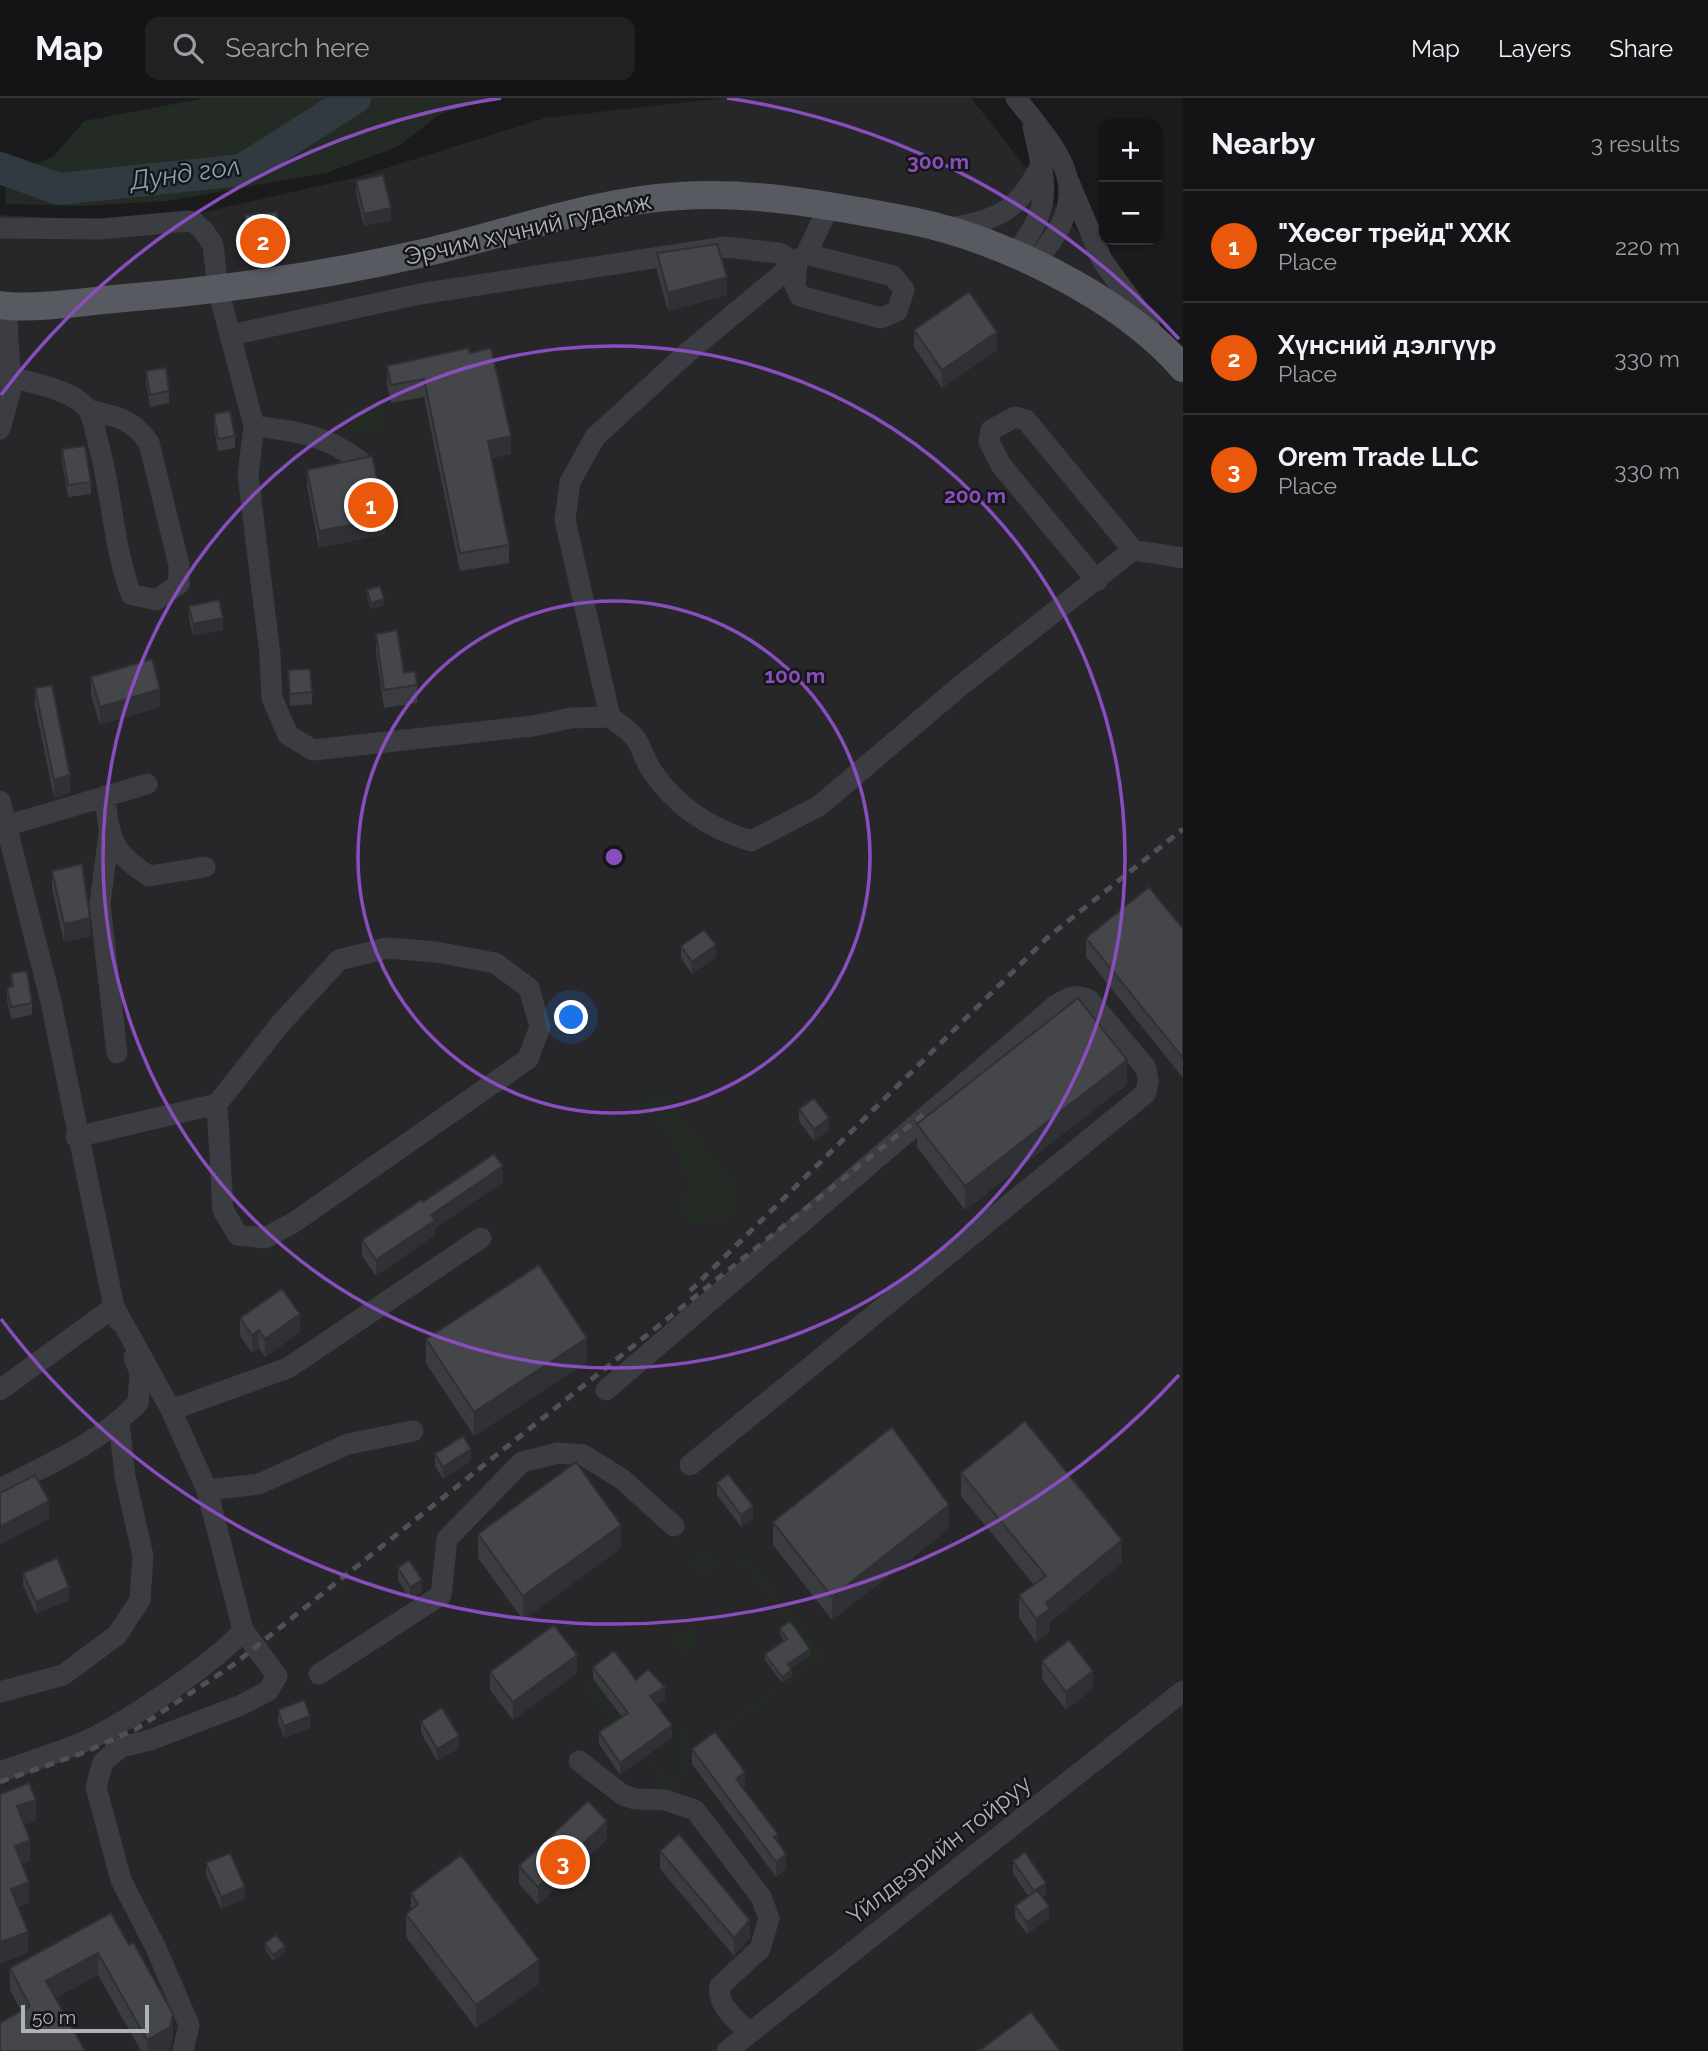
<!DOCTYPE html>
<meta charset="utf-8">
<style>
:root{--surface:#141416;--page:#212123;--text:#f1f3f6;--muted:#9d9ea1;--line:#333335;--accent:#ea580c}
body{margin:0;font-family:Raleway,sans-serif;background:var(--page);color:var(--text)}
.controls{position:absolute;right:21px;top:21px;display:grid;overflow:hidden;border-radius:14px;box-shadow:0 2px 5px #0004}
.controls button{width:63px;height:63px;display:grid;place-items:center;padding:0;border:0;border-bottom:2px solid var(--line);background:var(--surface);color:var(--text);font:35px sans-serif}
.scale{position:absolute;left:21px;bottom:18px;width:128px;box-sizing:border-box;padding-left:7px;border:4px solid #aeb2bc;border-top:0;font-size:19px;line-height:24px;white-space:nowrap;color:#aeb2bc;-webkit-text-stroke:5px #161618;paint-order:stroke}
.you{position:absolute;left:572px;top:920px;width:24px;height:24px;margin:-18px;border:5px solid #fff;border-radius:50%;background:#1a73e8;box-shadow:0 0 0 10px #1a73e833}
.badge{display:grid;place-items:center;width:46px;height:46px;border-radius:50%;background:var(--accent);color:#fff;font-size:23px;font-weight:700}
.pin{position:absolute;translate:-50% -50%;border:4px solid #fff;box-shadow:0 2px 7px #0006}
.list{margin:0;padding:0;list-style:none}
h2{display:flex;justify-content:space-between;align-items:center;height:91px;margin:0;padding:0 28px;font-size:30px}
h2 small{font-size:23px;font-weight:400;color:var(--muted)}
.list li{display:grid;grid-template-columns:46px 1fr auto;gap:21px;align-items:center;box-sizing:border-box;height:112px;padding:0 28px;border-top:2px solid var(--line)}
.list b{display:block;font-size:26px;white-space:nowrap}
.list p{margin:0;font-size:23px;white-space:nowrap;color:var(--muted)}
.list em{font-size:23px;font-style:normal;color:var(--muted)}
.icon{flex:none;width:38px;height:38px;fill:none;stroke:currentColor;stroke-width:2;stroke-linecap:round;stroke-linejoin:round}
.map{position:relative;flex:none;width:1183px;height:1953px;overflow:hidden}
header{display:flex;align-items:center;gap:42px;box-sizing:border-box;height:98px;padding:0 35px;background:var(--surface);border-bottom:2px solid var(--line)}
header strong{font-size:33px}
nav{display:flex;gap:38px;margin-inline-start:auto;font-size:24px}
.search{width:490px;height:63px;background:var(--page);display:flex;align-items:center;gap:18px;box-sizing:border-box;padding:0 24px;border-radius:14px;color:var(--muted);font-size:26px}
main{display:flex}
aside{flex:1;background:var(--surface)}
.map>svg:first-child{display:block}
</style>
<header>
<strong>Map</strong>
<div class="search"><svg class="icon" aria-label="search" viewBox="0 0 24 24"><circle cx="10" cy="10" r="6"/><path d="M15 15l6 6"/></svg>Search here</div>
<nav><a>Map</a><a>Layers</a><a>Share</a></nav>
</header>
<main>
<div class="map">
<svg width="1183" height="1953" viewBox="0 0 1183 1953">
<rect width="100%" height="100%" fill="#1b1b1d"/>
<path fill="#27272a" d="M724,0H971L1183,268V1953H0V117L156,125L358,79L545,20Z"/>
<path fill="#232b24" d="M205,0H495L440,16L397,49L329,74L168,103L83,108L5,106L7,76L53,59L84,23Z
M380,305L384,333L352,337L348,309Z
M652,994L664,997L737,1086L738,1112L727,1122L692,1126L676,1103L687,1092C680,1050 669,1036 639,1008Z
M709,1451L717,1458L715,1470L705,1479H698L690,1469L697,1457Z
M746,1458L826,1558L711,1644L706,1639L796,1575L815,1557L743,1465L722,1480L719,1477Z
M690,1528L698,1536L695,1547L686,1556H678L670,1547L677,1534Z
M589,1582L672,1686L677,1680L679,1630L688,1627L683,1683L670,1695L583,1589Z"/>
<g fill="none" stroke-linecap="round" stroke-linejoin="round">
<path stroke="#313a41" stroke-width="32" d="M0,70L59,91L242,72L355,0"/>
<path stroke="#3c3d42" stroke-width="21" d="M1016,0C1066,63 1096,93 1035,164
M1069,84L1102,162L1149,227
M0,130L101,131L188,123L194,124L204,133L213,147L218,191L254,328L248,377L270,556L272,600L288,637L313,652L533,628L571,620L610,619C618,625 629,632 635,640C642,649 645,663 652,673C676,709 711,731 751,743L819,708L959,589L1133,452L1183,460
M948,130C998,122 1019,113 1041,66
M1016,155C1055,105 1045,86 1033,28
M797,165L795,188L800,198L881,220L897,213L904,192L893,178L806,156
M231,237L420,196L725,149L779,155L797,165
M11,279C33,285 77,293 89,313C94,321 95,335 98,344C112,394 113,448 131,496L156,502L179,486V467L149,345C133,321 116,318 89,312
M254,328C295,333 326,337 360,363
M0,331L11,291L6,208
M1097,483L1001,367L989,344L991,332L1015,319L1026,322L1133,452
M610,619L565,422L570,384L595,339L687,255L806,156L830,107
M105,698C109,741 112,754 149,778L205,769
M0,703L51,904L114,1209L171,1312L207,1392L243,1532C218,1563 119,1630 81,1645C55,1656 27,1664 0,1674
M6,728L147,686
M109,735L100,806L117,955
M76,1039L217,1006L281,925L339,862L387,850L436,854L495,865L529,890L540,929L528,961L293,1125L265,1140L238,1137L223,1112L217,1006
M0,1292L114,1209L119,1223
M606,1292L1056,907C1069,900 1075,895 1089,902L1146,970L1148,983L1146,995L690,1367
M171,1312L288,1270L481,1140
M0,1391C49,1366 99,1345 138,1305L140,1275L134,1259
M207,1392L259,1386L348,1346L413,1333
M319,1576L441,1497L447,1441L522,1364L558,1355L583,1357L622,1381L674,1428
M0,1594L63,1577L117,1537L140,1502L143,1458L125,1378L119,1325
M579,1663L623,1697L635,1701L665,1702L695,1712L761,1799L769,1820L760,1851L720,1888C716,1907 737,1922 749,1935
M183,1953L189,1927L156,1850L121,1782L96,1689L103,1664L121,1649L150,1642L239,1608L268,1593L277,1578L243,1532
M727,1953L1183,1593"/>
<path stroke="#585a61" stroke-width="28" d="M0,207C34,212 88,203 124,200C223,192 322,178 419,156C505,137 591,103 680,98C757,93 832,108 908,122C1000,140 1121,199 1183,270"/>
<path stroke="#4f5157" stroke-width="5" stroke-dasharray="9 7" stroke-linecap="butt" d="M690,1193L1047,840L1183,731
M0,1684L85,1654L136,1631L233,1567L928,1013"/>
</g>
<path fill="#3b3c40" d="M356,83L391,122L364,128L356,95Z
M245,117L280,144V156L248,158Z
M657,155L727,197L668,213L657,173Z
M914,232L997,252L942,290L914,249Z
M468,250L511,356L491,360L509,447V465L460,473L424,299L391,305L387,286V268Z
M146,273L169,293V305L150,309L146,285Z
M214,316L235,338V350L218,353L214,329Z
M62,351L91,384V396L68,399L62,363Z
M307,372L386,436L319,450L307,388Z
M367,492L384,507L371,511L367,498Z
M189,508L223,532L193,538L189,520Z
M376,536L404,575L417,587V605L384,610L376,554Z
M288,572L312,594V606L290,608Z
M91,579L160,609L100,627L91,597Z
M35,590L70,695L54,700L35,608Z
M52,773L90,838L64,844L52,791Z
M1183,831V980L1086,859V840Z
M681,848L716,859L692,876L681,860Z
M11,875L32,905V917L11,921L7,902V890L11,889Z
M1127,986L965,1112L917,1049V1026Z
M799,1011L829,1032L814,1043L799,1023Z
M503,1084L435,1130V1137L376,1178L362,1158V1142L423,1104Z
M240,1220L300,1234L265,1259L259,1250L252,1255L240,1238Z
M426,1241L587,1264L474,1338L426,1265Z
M435,1356L471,1363L443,1381L435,1368Z
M961,1375L1122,1465L1050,1524V1534L1036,1544L1019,1520V1497L1034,1487L961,1398Z
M717,1385L753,1420L741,1429L717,1397Z
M773,1424L949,1431L832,1522L773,1447Z
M478,1436L621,1450L523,1522L478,1460Z
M398,1470L422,1494L410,1501L398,1482Z
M23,1475L69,1502L36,1516L23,1487Z
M780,1530L810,1557L791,1570L792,1578L782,1585L765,1562V1556L784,1543L780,1536Z
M1042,1563L1093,1591L1066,1612L1042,1581Z
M593,1569L636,1582L665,1601L657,1606L672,1639L620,1677L599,1646V1634L622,1619L593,1581Z
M490,1574L577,1575L513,1622L490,1592Z
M278,1612L310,1630L284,1640L278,1624Z
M421,1623L459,1650L437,1663L421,1635Z
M692,1651L745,1688L743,1690L786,1771L776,1779L692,1666Z
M607,1741L538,1807L519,1786V1768Z
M660,1753L750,1840L734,1858L660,1771Z
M1013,1763L1046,1797L1042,1799L1049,1820L1027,1836L1015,1820V1808L1028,1798L1013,1775Z
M206,1765L245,1801L221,1811L206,1777Z
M411,1795L539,1886L476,1930L406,1839V1816L411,1812Z
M111,1815L173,1938L170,1951L167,1953H141L98,1877L55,1900L21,1913L10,1892V1870Z
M265,1845L285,1854L273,1863L265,1851Z"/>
<path fill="#303134" d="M391,110V122L364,128V116Z
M727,179V197L668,213V195Z
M997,234V252L942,290V272Z
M511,338V356L488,361V343Z
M386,420V436L319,450V433Z
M384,501V507L371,511V505Z
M223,520V532L193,538V526Z
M160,591V609L100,627V609Z
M70,677V695L54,700V682Z
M90,820V838L64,844V826Z
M716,847V859L692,876V864Z
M1127,962V986L965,1112V1088Z
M829,1020V1032L814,1043V1031Z
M503,1068V1084L435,1130V1137L376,1178V1162L431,1117Z
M300,1216V1234L265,1259V1241Z
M259,1232V1250L252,1255V1237Z
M587,1240V1264L474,1338V1314Z
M471,1351V1363L443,1381V1369Z
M49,1403V1421L0,1447V1429Z
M949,1407V1431L832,1522V1499Z
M753,1408V1420L741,1429V1417Z
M621,1427V1450L523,1522V1498Z
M1122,1442V1465L1050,1524V1534L1036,1544V1521L1046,1505Z
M422,1482V1494L410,1501V1489Z
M69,1489V1502L36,1516V1504Z
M810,1551V1557L788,1572V1566Z
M577,1557V1575L513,1622V1604Z
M792,1572V1578L782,1585V1579Z
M1093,1573V1591L1066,1612V1594Z
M665,1589V1601L650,1611V1598Z
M310,1618V1630L284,1640V1628Z
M672,1627V1639L620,1677V1665Z
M459,1638V1650L437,1663V1651Z
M745,1674V1688L736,1696V1681Z
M36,1702V1723L17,1729V1708Z
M607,1723V1741L538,1807V1789Z
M778,1736V1751L774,1739Z
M30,1742V1763L15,1769V1748Z
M786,1756V1771L776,1779V1764Z
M29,1784V1805L11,1812V1791Z
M1046,1785V1797L1034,1805V1793Z
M245,1789V1801L221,1811V1799Z
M1049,1808V1820L1027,1836V1824Z
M750,1822V1840L734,1858V1840Z
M28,1834V1855L0,1866V1844Z
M285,1848V1854L273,1863V1857Z
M98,1855V1877L46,1905V1883Z
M539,1862V1886L476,1930V1907Z
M173,1916V1938L170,1951L167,1953H147V1942Z"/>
<path fill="#45464a" stroke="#303134" stroke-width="2" d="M383,77L391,110L364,116L356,83Z
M277,114L280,144L248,146L245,117Z
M717,146L727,179L668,195L657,155Z
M969,194L997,234L942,272L914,232Z
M468,250L470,255L491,250L511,338L488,343L509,447L460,455L424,281L391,287L387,268Z
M166,270L169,293L150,297L146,273Z
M230,313L235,338L218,341L214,316Z
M85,348L91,384L68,387L62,351Z
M372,358L386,420L319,433L307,372Z
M380,488L384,501L371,505L367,492Z
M219,502L223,520L193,526L189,508Z
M397,532L404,575L415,573L417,587L384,592L376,536Z
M152,561L160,591L100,609L91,579Z
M310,571L312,594L290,596L288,572Z
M52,587L70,677L54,682L35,590Z
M82,766L90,820L64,826L52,773Z
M1149,789L1183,831V960L1086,840Z
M704,832L716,847L692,864L681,848Z
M27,873L32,905L11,909L7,890L13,888L11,875Z
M1078,900L1127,962L965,1088L917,1026Z
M814,1000L829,1020L814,1031L799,1011Z
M494,1056L503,1068L431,1117L435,1122L376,1162L362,1142L421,1102L423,1104Z
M539,1167L587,1240L474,1314L426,1241Z
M282,1191L300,1216L265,1241L259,1232L252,1237L240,1220Z
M1025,1323L1122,1442L1046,1505L1050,1511L1036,1521L1019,1497L1046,1478L961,1375Z
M892,1329L949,1407L832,1499L773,1424Z
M463,1338L471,1351L443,1369L435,1356Z
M576,1364L621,1427L523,1498L478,1436Z
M728,1376L753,1408L741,1417L717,1385Z
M35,1377L49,1403L0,1429V1395Z
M57,1460L69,1489L36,1504L23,1475Z
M409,1462L422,1482L410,1489L398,1470Z
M790,1523L810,1551L788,1566L792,1572L782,1579L765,1556L787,1541L780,1530Z
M554,1527L577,1557L513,1604L490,1574Z
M1069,1542L1093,1573L1066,1594L1042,1563Z
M614,1553L636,1582L648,1571L665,1589L650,1598L672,1627L620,1665L599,1634L628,1615L593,1569Z
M304,1602L310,1618L284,1628L278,1612Z
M442,1610L459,1638L437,1651L421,1623Z
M715,1634L745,1674L736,1681L778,1736L774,1739L786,1756L776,1764L692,1651Z
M29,1685L36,1702L17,1708L30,1742L15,1748L29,1784L11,1791L28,1834L0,1844V1696Z
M588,1703L607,1723L538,1789L519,1768Z
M679,1736L750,1822L734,1840L660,1753Z
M1025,1754L1046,1785L1034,1793L1013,1763Z
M230,1755L245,1789L221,1799L206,1765Z
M461,1757L539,1862L476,1907L406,1816L418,1806L411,1795Z
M1037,1792L1049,1808L1027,1824L1015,1808Z
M111,1815L129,1847L133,1844L173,1916L170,1929L147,1942L98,1855L46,1883L85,1953H0V1925L30,1908L10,1870Z
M276,1837L285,1848L273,1857L265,1845Z
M1031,1914L1060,1953H979Z"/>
<g fill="none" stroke="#884ebe" stroke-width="3.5">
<circle cx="614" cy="759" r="256"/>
<circle cx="614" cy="759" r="511"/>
<path d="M1179 1277A767 767 0 0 1 1 1221M1 297A767 767 0 0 1 501 0M727 0A767 767 0 0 1 1179 241"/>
</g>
<g text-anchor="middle" stroke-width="5" stroke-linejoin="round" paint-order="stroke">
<g font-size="24" fill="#aeb2bc" stroke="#161618">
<text transform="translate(528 131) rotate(-13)" y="8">Эрчим хүчний гудамж</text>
<text transform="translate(939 1752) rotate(-38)" y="8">Үйлдвэрийн тойруу</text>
</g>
<g font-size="26" font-style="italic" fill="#87a0b5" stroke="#161618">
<text transform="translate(185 75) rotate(-8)" y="9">Дунд гол</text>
</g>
</g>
<circle cx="614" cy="759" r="10" fill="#884ebe" stroke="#161618" stroke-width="3.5"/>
<g font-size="21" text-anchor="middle" font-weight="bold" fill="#884ebe" stroke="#161618" stroke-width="5" stroke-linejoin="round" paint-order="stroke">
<text x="938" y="71">300 m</text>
<text x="975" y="405">200 m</text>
<text x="795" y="585">100 m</text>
</g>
</svg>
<div class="controls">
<button>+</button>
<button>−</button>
</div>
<div class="scale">50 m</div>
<div class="you"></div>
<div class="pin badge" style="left:371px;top:407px">1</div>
<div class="pin badge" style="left:263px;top:143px">2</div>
<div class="pin badge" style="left:563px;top:1764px">3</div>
</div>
<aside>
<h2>Nearby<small>3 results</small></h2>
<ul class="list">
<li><span class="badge">1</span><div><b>&quot;Хөсөг трейд&quot; ХХК</b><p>Place</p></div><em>220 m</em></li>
<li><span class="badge">2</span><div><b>Хүнсний дэлгүүр</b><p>Place</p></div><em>330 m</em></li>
<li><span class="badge">3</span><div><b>Orem Trade LLC</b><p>Place</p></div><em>330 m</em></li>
</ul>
</aside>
</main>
